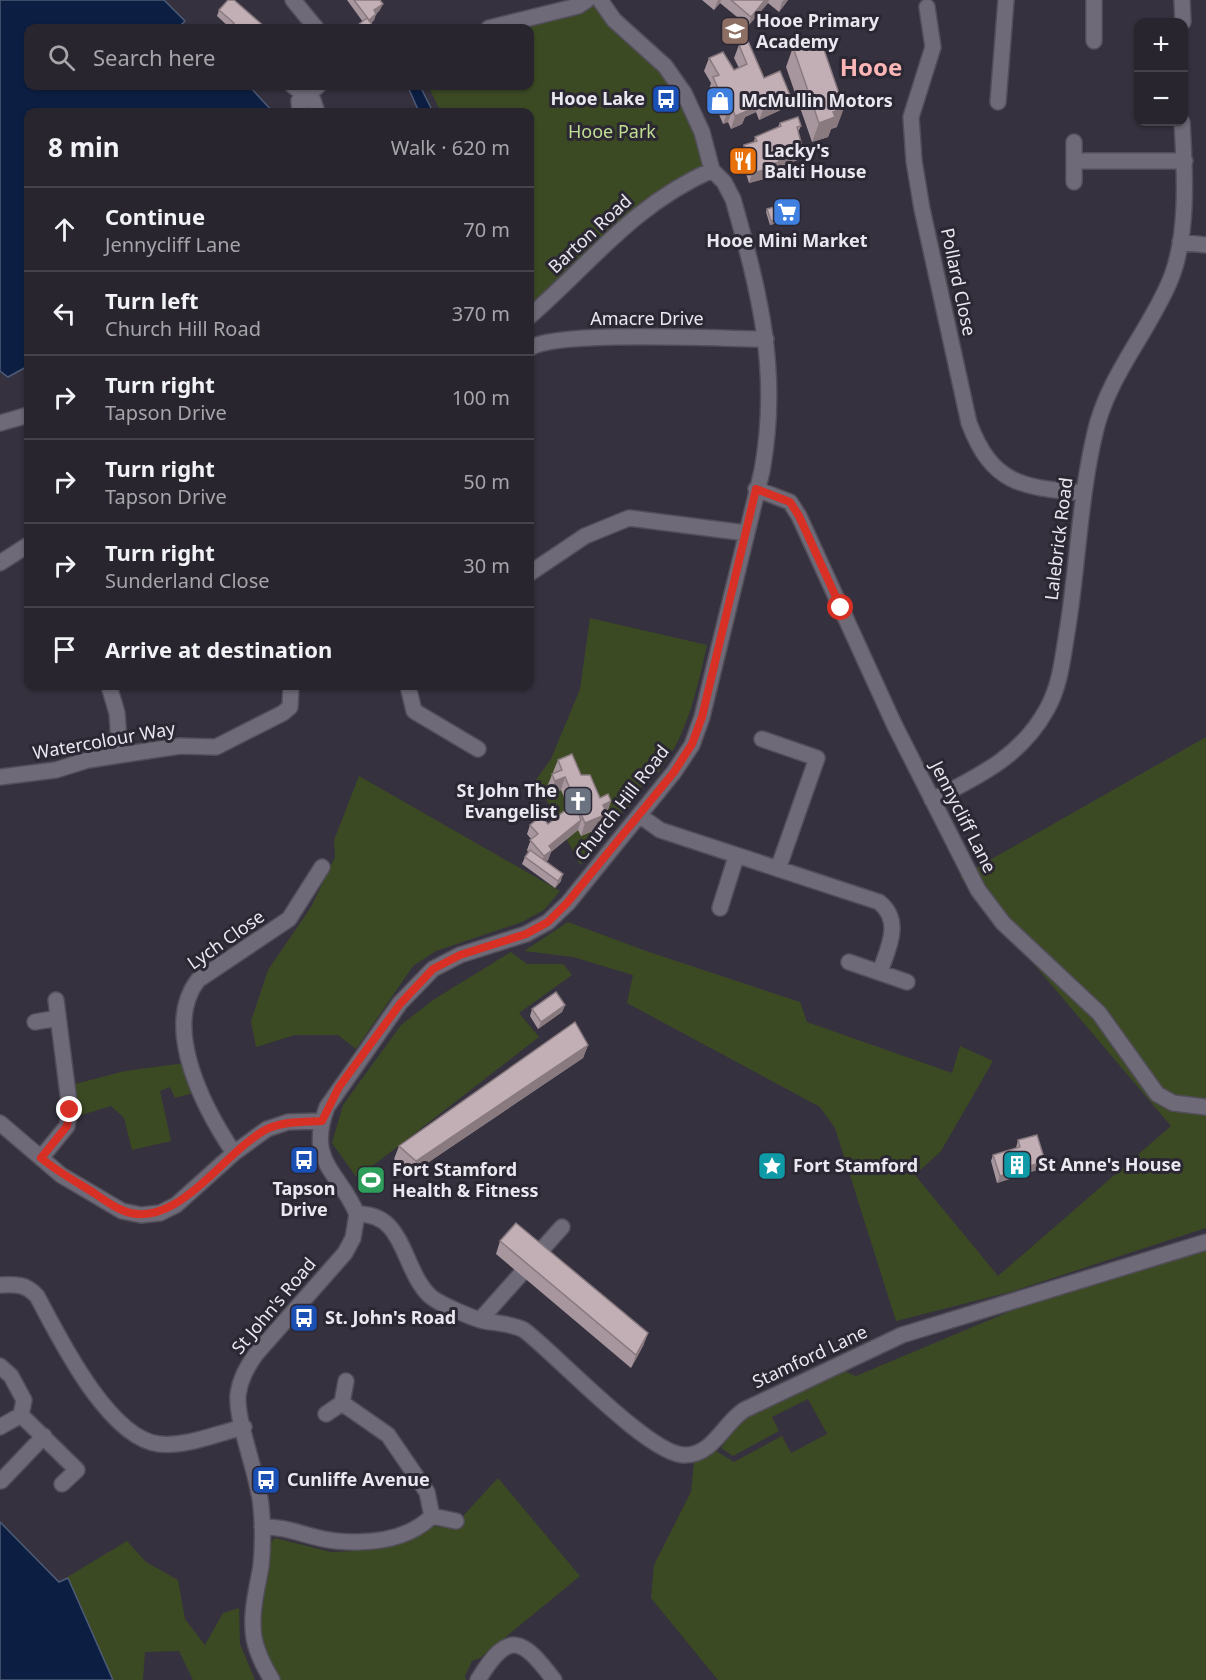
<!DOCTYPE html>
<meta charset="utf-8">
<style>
:root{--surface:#28252e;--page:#34313a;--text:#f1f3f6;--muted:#a5a5aa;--line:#44424a}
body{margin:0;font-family:"Noto Sans",sans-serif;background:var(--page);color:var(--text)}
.controls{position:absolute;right:18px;top:18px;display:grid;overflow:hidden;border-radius:12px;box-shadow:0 2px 4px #0004}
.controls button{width:54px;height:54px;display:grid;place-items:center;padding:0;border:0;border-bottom:2px solid var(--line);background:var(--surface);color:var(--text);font:30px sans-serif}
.stop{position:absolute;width:18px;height:18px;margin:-14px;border:4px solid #d93025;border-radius:50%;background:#fff}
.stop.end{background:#d93025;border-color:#fff;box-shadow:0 2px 6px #0008}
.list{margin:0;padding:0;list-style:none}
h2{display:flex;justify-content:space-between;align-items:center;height:78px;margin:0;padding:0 24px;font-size:26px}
h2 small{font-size:20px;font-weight:400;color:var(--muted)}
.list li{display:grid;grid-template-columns:39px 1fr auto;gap:18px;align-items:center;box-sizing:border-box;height:84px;padding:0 24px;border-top:2px solid var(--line)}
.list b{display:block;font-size:22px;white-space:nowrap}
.list p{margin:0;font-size:20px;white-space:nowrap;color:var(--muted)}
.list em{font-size:20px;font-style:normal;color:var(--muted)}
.icon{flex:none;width:33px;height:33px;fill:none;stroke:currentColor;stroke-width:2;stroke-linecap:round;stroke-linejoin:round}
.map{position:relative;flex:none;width:1206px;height:1680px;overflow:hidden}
.search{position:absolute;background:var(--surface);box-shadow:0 2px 4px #0004;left:24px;top:24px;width:510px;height:66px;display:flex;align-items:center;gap:15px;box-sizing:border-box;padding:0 21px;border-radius:12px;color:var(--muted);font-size:22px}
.panel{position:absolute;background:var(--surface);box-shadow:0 2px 4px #0004;left:24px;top:108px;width:510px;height:582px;border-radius:12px}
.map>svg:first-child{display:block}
</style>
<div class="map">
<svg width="1206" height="1680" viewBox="0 0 1206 1680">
<rect width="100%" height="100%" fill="#35313e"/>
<path fill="#3c4a24" d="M600,0L665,66L712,170L691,179L537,310L530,295V112H441L428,86H530V28H489Z
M590,618L707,645C695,698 681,769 628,796L632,805L618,816L580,865L536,780L551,759L580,689Z
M1206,737V1228L1010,1292L896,1321L835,1128L820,1107L627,1003L633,975L573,957L524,951L568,922L646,951L800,1002L807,1022L952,1073L960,1046L993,1061L941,1151L915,1175L998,1276L1171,1126L960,877Z
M359,776L560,891L544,910L522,922L436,951L413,966L356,1049L338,1035H295L256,1047L251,1021L268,970L311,907L335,857L334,840Z
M511,952L527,964H563L572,975L519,1013L539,1037L357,1178L332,1143L343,1105L401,1025L433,1000Z
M185,1063L193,1093L175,1098L170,1087L160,1091L171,1141L132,1150L124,1118L111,1106L75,1117L78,1104L75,1084L125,1071Z
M1206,1246V1680H718L651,1598L654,1565L691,1492L694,1463L716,1451L734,1462L782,1436L791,1453L827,1434L808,1399L772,1417L779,1431L733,1456L721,1448L743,1415L842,1370L856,1376L1032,1302Z
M498,1478L580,1576L480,1658L472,1661L465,1676L466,1680H281L274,1670L260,1632L270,1543L275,1538L331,1552L354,1551L364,1547H389L411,1540L431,1526L452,1528Z
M0,1522L59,1582L127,1541L146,1562L178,1580L185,1619L205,1645L223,1613L239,1608L240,1644L255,1680H193L179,1651L145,1652L143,1680H58Z"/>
<path fill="#0c1f43" stroke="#4e5b77" stroke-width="1.5" d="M0,0H164L185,21L178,28H28V86H249L273,112H28V366L8,377L0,371Z
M413,86H420L433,112H419L408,87Z
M0,1522L59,1582L68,1578L113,1680H0Z"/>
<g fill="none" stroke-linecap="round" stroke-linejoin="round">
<g stroke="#524e59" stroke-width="18">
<path id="minor" d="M293,0L316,28
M1182,0L1183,22
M927,7L933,47L911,117L914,161L922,209L969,423C993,486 1023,487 1084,493
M489,28L578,6L587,0
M1094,41V0
M293,86L313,100L317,112
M998,102L1006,0
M300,112L299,101L318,86
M1074,161H1185
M1074,182V142
M1180,242L1206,245
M530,316C593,261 632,206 712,170
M530,348C558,330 723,339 766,339
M0,423L28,415
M756,489L790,502L799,516L894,724L978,890L1003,923L1099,1013L1157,1094L1173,1103L1206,1107
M0,563L28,545
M530,573L585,536L629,518L746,533
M109,686L117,713L120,755
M408,686L414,711L478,749
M762,739L817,758L778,869
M0,777L56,770L88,760L180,746L216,747L283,713L290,707L291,686
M932,800C977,777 1021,757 1047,709C1061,684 1063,655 1068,626C1078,562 1080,496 1095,433C1107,378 1147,334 1169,283C1189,238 1185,171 1182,122
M639,815L660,830L879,902C903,921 888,948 880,972
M720,908L736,857
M849,962L907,982
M35,1022L58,1018
M0,1123L61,1175L122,1211L141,1215L160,1213L176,1205L234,1153L267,1129L288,1122L322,1121
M234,1153C205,1110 161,1028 198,980L289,919L322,867
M41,1158L67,1126L70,1110L56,1000
M357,1214C339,1171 306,1162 327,1107L400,1003L433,969L460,955L526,934L548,922L568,903L674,772L692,745L702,717L762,471C780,372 760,294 733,199L724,182L712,170L702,132L684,93L665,66L614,20L600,0
M357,1214C406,1213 401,1268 430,1296C439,1304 472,1318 484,1321C495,1323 514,1324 524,1330C556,1354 650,1456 685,1455C713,1455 723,1424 744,1410L902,1335L1206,1242
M536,1256L562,1227
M0,1285C16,1284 26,1284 37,1296C59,1337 108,1438 159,1444C186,1447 218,1433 244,1427
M480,1320L520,1275
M0,1366L11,1376L24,1400L21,1415L77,1470L62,1484
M342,1403L346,1381
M0,1427L21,1415
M1,1481L44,1436
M432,1516L456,1521
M262,1527C289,1526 311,1539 336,1541C370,1544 407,1541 432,1516L427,1492L388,1435L342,1403L326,1414
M272,1680C264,1667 257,1654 254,1638C250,1614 257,1589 261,1566C263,1546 263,1526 261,1506C258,1473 236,1423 238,1395C240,1379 247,1367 256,1354L345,1253L353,1238L357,1214
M478,1680C509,1629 522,1638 554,1680"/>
</g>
<use href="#minor" stroke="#6e6a78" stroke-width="15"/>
</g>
<path fill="#a7969d" d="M347,0H380V10L376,14L374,20L371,23L374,27L373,28H354L363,22Z
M702,0H788L779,12L768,3L748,26L720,3L714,10Z
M219,10L266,28H230L217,16Z
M739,45L764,78L790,95L785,108L759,120L756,112L745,117L742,124L731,129L728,122L723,124L709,90L711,83L704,71L709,58L734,70L739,68L734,58Z
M793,47L837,127L831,129L828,137L812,142L786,67Z
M780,123L801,126L798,132L803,150L800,159L777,168L775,172L765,175L764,179L749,183L740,154L744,145L754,142L755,137L778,127Z
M767,209L797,215L789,217L788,220L770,225L766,212Z
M558,760L581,775L600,798L611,801L602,827L581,836L578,830L551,852L548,860L546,862L561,881L555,888L522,864L525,857L528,852L527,850L531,839L527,834L530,825L548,824L569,809L561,790L550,794L547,787Z
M565,1005L562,1012L538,1029L530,1016L532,1009Z
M588,1045L583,1058L411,1174L394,1159L399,1146Z
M1018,1140L1043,1168L997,1183L991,1161L993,1155L1016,1148Z
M500,1241L648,1333L643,1346L631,1368L496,1254Z"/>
<path fill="#887a7f" d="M718,0H721L720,3L714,10Z
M765,0H769L768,3L748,26L751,17Z
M784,0H788L779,12L782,2Z
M383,4L380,10L371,17L374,10Z
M376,14L374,20L366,26L369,20Z
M790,95L785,108L759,120L764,107Z
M760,99L756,112L745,117L742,124L731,129L735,116L745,106Z
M844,108L837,127L831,129L828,137L812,142L819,123L833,112Z
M733,109L728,122L723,124L728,111Z
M803,150L800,159L777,168L775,172L765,175L764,179L749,183L752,173L778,159Z
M798,212L797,215L789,217L788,220L770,225L771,221Z
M565,777L561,790L550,794L555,781Z
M611,801L606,814L603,805Z
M607,814L602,827L581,836L585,823Z
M581,820L578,830L551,852L548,860L540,866L544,856L549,846Z
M563,874L561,881L555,888L558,881Z
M565,1005L562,1012L538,1029L541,1022Z
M588,1045L583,1058L411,1174L416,1161Z
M1045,1161L1043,1168L997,1183L1000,1176Z
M648,1333L643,1346L631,1368L636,1355Z"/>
<path fill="#c2afb6" stroke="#887a7f" stroke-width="1.5" d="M228,0H234L266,28H246L243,26L242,28H235L232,25L234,23L219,10Z
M354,0H380L383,4L374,10L376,14L369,20Z
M731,0H765L751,17Z
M367,18L374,27L372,28H354Z
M820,38L844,108L833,112L835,117L819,123L793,47Z
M748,41L764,78L780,71L790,95L764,107L760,99L745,106L747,111L735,116L733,109L728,111L713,77L719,75L709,58L723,52L734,70L747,64L739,45Z
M798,117L801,126L797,127L803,150L778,159L779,162L767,166L768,169L752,173L744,145L757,141L755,137L781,126L780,123Z
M795,201L798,212L789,214V216L771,221L767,209Z
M572,754L581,775H590L600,798L608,794L611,801L603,805L607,814L585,823L565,777L555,781L552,774L562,770L558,760Z
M576,807L581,820L549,846L552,850L544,856L530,840L538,834L530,825L541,816L548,824L563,812Z
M530,850L563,874L558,881L525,857Z
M556,992L565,1005L541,1022L532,1009Z
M575,1022L588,1045L416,1161L399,1146Z
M1037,1135L1045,1161L1000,1176L993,1155L1020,1147L1018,1140Z
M516,1223L648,1333L636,1355L500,1241Z"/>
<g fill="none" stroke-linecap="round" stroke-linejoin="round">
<path stroke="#d93025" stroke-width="8" d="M70,1110L67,1126L41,1158C58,1172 75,1181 94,1193C103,1199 112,1206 122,1210C175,1234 224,1151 267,1129C284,1121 303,1122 322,1121L339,1087L400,1004L433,969L460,955L526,934L548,922L567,903L674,772L692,744L702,717L756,489L790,502L799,516L841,608"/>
</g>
<defs>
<g id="school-square" transform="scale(1.5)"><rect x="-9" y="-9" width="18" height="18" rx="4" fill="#8d6e63" stroke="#2b2733"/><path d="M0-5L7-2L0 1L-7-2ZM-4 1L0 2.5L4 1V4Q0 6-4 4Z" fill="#fff"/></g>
<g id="bus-square" transform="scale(1.5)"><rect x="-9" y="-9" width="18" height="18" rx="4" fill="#1a4fb4" stroke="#2b2733"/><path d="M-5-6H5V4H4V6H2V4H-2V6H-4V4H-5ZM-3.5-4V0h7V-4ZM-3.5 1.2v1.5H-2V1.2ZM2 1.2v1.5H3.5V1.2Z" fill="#fff"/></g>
<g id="shop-square" transform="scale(1.5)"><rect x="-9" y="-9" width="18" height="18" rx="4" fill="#3f7fe0" stroke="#2b2733"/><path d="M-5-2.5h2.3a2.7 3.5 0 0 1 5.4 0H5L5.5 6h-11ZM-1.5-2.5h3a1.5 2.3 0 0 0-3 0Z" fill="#fff"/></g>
<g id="restaurant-square" transform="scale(1.5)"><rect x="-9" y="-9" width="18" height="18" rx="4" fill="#e8710a" stroke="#2b2733"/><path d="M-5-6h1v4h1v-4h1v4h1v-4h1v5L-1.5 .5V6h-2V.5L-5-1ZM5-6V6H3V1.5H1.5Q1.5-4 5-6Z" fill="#fff"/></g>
<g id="supermarket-square" transform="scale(1.5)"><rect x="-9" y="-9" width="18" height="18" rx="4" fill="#3f7fe0" stroke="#2b2733"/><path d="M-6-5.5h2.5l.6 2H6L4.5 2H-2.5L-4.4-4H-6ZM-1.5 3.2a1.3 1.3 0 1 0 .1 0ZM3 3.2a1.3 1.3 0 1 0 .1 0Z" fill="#fff"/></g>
<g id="church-square" transform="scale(1.5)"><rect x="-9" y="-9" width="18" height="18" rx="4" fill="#6b7280" stroke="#2b2733"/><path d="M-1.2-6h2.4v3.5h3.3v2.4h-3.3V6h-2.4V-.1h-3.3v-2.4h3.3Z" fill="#fff"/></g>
<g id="building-square" transform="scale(1.5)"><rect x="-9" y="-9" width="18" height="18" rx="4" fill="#0f9aa8" stroke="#2b2733"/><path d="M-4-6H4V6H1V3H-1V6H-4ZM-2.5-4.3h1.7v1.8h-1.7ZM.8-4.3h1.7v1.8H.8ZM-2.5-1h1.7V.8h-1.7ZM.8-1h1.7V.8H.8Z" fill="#fff"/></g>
<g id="sight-square" transform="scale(1.5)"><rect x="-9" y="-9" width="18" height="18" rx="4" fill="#0f9aa8" stroke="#2b2733"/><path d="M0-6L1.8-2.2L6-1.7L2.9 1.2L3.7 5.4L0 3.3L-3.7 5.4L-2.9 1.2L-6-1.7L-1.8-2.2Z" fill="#fff"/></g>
<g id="stadium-square" transform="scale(1.5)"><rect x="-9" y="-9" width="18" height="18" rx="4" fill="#2e9e5b" stroke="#2b2733"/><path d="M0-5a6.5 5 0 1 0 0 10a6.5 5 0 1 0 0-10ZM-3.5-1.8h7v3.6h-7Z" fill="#fff"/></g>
</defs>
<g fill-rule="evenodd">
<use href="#school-square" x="735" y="31"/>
<use href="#bus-square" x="666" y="99"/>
<use href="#shop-square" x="720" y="101"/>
<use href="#restaurant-square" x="743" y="161"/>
<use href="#supermarket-square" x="787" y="212"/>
<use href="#church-square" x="578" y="801"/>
<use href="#bus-square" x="304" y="1160"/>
<use href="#building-square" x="1017" y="1165"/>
<use href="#sight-square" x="772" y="1166"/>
<use href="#stadium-square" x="371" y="1180"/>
<use href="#bus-square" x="304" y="1318"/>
<use href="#bus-square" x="266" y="1480"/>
</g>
<g text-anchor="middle" stroke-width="6" stroke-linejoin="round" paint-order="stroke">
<g font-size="18" font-weight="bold" fill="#e9e7ef" stroke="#2b2733" text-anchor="start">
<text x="756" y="27">Hooe Primary<tspan x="756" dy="21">Academy</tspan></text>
<text x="645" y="105" text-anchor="end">Hooe Lake</text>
<text x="741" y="107">McMullin Motors</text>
<text x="764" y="157">Lacky's<tspan x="764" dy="21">Balti House</tspan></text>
<text x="787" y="247" text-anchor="middle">Hooe Mini Market</text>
<text x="557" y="797" text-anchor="end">St John The<tspan x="557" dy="21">Evangelist</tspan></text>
<text x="1038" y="1171">St Anne's House</text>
<text x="793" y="1172">Fort Stamford</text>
<text x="392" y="1176">Fort Stamford<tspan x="392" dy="21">Health &amp; Fitness</tspan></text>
<text x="304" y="1195" text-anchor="middle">Tapson<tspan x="304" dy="21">Drive</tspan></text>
<text x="325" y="1324">St. John's Road</text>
<text x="287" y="1486">Cunliffe Avenue</text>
</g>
<g font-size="18" fill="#c1de93" stroke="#2b2733">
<text x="612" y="138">Hooe Park</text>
</g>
<g font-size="18" fill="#e9e7ef" stroke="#2b2733">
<text transform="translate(590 234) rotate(-43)" y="6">Barton Road</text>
<text transform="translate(958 282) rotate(78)" y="6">Pollard Close</text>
<text x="647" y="325">Amacre Drive</text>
<text transform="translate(1059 539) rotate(-83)" y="6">Lalebrick Road</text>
<text transform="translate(104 741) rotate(-10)" y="6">Watercolour Way</text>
<text transform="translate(622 803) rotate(-52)" y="6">Church Hill Road</text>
<text transform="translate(963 817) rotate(63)" y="6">Jennycliff Lane</text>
<text transform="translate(226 940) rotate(-35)" y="6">Lych Close</text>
<text transform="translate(274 1306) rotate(-50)" y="6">St John's Road</text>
<text transform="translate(810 1357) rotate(-25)" y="6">Stamford Lane</text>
</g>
<g font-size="24" font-weight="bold" fill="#fbb6b5" stroke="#2b2733">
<text x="871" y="76">Hooe</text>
</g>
</g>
</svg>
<div class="controls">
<button>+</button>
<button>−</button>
</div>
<div class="stop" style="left:841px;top:608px"></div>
<div class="stop end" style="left:70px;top:1110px"></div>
<div class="search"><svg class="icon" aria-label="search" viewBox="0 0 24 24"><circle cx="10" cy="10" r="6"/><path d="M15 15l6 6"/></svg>Search here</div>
<section class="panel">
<h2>8 min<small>Walk · 620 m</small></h2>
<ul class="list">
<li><svg class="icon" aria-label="ahead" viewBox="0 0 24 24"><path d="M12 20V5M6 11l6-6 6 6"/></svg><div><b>Continue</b><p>Jennycliff Lane</p></div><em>70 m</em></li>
<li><svg class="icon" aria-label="left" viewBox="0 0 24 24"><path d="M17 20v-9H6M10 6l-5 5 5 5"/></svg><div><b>Turn left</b><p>Church Hill Road</p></div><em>370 m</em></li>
<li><svg class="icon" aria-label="right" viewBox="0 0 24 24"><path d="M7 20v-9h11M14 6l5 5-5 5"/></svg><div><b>Turn right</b><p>Tapson Drive</p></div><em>100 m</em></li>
<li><svg class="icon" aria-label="right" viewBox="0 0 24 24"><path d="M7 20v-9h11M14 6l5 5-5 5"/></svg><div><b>Turn right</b><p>Tapson Drive</p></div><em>50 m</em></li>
<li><svg class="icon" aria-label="right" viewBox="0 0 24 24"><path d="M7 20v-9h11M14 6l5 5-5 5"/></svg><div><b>Turn right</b><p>Sunderland Close</p></div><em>30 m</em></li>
<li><svg class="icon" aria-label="arrive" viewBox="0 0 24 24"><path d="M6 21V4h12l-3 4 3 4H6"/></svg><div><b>Arrive at destination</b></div></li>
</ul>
</section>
</div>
